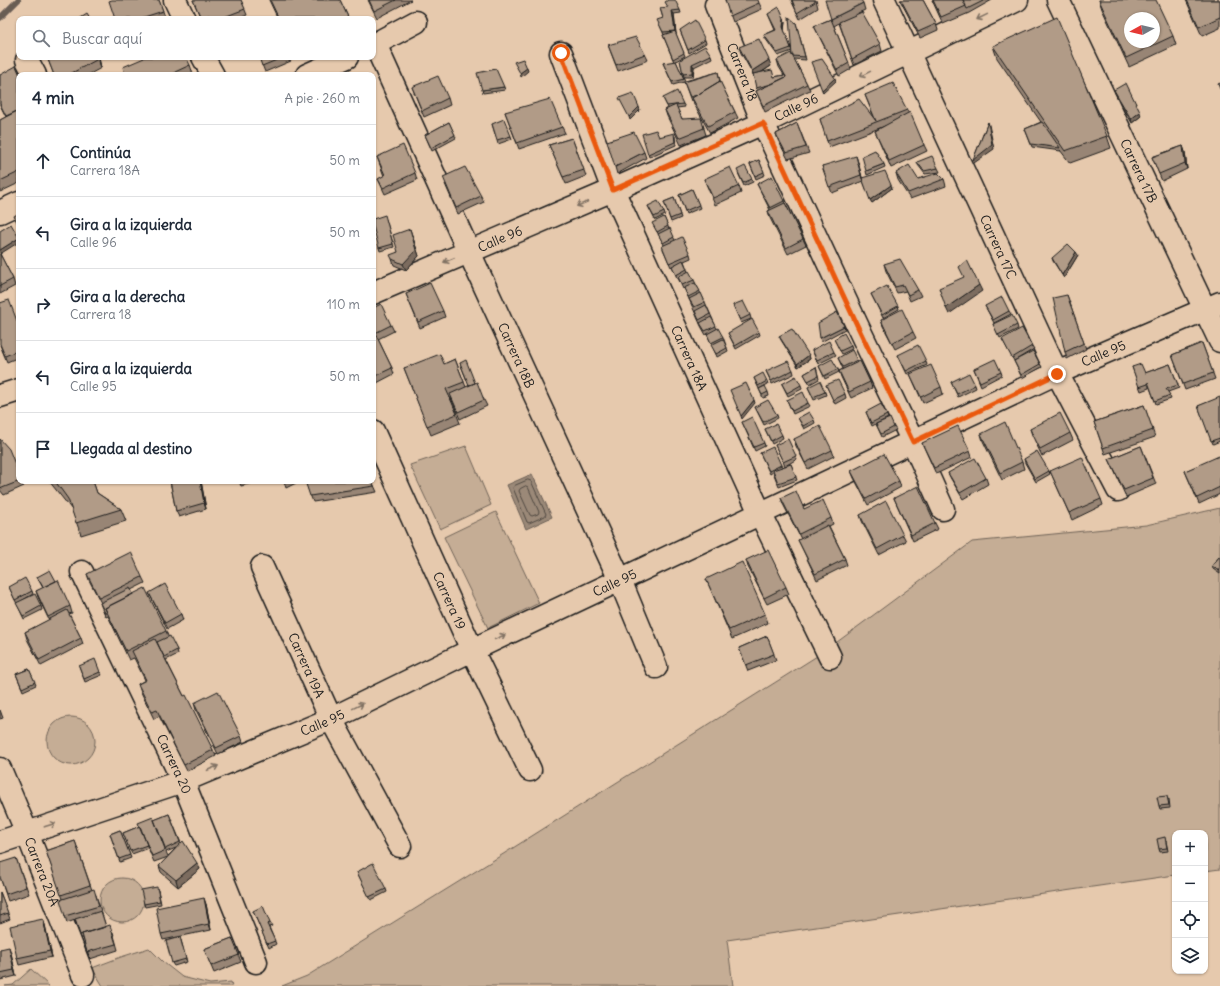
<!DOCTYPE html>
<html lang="es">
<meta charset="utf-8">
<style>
:root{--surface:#fff;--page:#f2f2f3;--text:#1f2937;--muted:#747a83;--line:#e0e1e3}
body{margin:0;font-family:Delius,sans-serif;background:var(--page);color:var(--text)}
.controls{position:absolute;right:12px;bottom:12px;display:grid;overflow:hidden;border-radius:8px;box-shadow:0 1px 3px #0004}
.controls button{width:36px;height:36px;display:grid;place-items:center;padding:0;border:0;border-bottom:1px solid var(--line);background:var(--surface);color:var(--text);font:20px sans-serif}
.compass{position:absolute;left:1124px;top:12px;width:36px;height:36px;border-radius:50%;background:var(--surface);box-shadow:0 1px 3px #0004;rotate:262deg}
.stop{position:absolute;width:12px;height:12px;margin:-9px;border:3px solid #ea580c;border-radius:50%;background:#fff}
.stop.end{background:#ea580c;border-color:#fff;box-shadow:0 1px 4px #0008}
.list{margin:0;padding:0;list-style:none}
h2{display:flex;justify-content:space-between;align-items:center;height:52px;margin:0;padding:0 16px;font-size:17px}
h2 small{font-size:13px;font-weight:400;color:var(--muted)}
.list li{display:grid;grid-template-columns:26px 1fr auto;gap:12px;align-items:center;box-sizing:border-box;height:72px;padding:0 16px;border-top:1px solid var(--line)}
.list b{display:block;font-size:15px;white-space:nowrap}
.list p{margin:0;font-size:13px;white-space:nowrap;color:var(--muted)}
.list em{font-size:13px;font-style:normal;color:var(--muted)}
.icon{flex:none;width:22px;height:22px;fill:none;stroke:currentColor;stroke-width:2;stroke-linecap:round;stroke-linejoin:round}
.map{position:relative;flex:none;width:1220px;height:986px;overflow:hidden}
.search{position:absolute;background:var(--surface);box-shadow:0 1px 3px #0004;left:16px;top:16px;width:360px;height:44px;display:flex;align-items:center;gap:10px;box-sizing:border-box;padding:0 14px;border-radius:8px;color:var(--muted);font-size:15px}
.panel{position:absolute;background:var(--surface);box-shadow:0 1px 3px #0004;left:16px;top:72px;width:360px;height:412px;border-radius:8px}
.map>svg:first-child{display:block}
</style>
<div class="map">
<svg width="1220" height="986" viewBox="0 0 1220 986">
<rect width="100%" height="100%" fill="#e6c9ad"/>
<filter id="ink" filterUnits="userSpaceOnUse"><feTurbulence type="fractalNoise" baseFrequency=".025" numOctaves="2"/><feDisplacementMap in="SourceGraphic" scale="8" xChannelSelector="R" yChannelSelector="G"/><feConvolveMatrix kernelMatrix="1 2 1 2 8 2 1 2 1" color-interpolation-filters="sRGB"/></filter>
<g filter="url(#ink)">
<path fill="#c5ad95" stroke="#706458" d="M466,446L491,505L440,529L410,465Z
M1220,508V869L1205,871V833H1175V875L727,940L733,986H282L307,976L505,853L825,651L972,542L1146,525Z
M496,512L539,603L488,628L444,537Z
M47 741a24 24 0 1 1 48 0a24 24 0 1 1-48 0Z
M100 900a22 22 0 1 1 44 0a22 22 0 1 1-44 0Z
M149,948L163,962L182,977L210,984L231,982L232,986H103L92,968L121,957Z
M31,969L49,986H5L13,985Z"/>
<path fill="#9b8978" stroke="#685d53" d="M532,474L552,517L526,529L507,485Z"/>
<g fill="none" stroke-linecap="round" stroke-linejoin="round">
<path stroke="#4f4841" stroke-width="1" d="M528,480L531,481L546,514L545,516L529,523L527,522L513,488L514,486Z
M526,486L528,487L539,512L538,514L532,516L530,515L519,491L520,489Z"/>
<path stroke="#685d53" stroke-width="6" d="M0,18L18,0"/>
<g stroke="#1c1c1c" stroke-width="25">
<g id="street">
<path d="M175,0L184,19"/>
<path id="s1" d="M884,0L1057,373L1118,490"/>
<path id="s2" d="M1058,0L1220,341"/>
<path id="s3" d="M716,5L763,123L857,325L913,442L943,509"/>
<path id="s4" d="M375,44L469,252L620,580L656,667"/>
<path d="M373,45L416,22"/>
<path id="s5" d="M561,53L613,190L760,513L830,657"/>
<path d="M203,57L213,75"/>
<path d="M27,60L35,75"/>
<path d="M307,75L347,57"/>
<path d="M0,212L19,203"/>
<path id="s6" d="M373,293L613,190L763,123L1017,0"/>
<path d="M0,396L19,390"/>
<path id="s7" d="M373,431L472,650L530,770"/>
<path id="s8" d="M262,567L331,719L400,846"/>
<path id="s9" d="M82,572L183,781L256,962"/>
<path id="s10" d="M0,769L27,833L83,975"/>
<path id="s11" d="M0,842L183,781L331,719L472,650L1057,373L1220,303"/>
</g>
</g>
<use href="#street" stroke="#e6c9ad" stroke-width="22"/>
</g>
<path fill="#988574" stroke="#1c1c1c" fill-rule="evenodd" d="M159,0L165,17L159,19H115Z
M193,0H241L247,15L237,19H201Z
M269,0H340L349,19H278Z
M368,0H411L377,18Z
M725,0L759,3L762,9L733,22Z
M791,0H816L818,8L800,19Z
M900,0H923L936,24L938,30L920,38Z
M932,0H992L969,13L943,24Z
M1099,0L1173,36L1176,45L1129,67L1102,9Z
M1186,0H1220V28L1202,36Z
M863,3L865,10L858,13L880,44L882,51L854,65L839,23L834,26L851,69L839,76L814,26L831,19Z
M660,8L680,10L681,13L674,14L676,34L685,56L674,62L676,61L685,81L718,72L721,84L738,118L710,133L694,104L693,100L691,101L684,82L673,85L663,63L674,62L663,35H664L659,23L663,18Z
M768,14L784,19L785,22L784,30L792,51L796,23L806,60L794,59L807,84L810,90L765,112L756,91H757L754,76L741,53L739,47L771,66L762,72L774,77L784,75L779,67L777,60L792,55V51L778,56L765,38L764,35L775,30Z
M680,30L705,40L706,43L689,53Z
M608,45L645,54L648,60L618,71Z
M993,46L1107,136L1111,148L1070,163L1060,150L1061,151L1032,147L1025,129L1041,122L997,58Z
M711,55L712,58L694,67L693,77H684L680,60Z
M47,57H100L99,58L101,68L88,75H54Z
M259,57H290L291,61L265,72Z
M190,65L193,74L190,75H125Z
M0,75H19V183L0,192V120L6,117L0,105Z
M412,87L448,98L450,105L424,117Z
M504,87L505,90L483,93L482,90Z
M1114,90L1141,116L1132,123L1115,93Z
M865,95L907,110L924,145L927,151L891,168L875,131L885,126L829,147L820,119L875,120Z
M663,98L683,104L685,107L677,108L682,119L703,125L706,135L681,145L667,116L665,110L668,108Z
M505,112L562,127L565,133L519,149Z
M449,122L456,138L432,151L425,135Z
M797,123L809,153L788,159L778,140L776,134Z
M492,124L511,136L512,139L498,144Z
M675,136L676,145L649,157L648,154L659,137Z
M572,138L586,176L566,184L549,145Z
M1183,146L1185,152L1187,169L1162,181L1152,157Z
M644,152L646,158L617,174L615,167Z
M377,157L415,173L417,180L385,194L378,179L384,176Z
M759,160L765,175L756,179L750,164Z
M858,162L862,178L892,188L872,203L863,181L832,193L822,166Z
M917,162L938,168L940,172L925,174L918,165Z
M884,164L885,167L867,175L866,171Z
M738,173L752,179L753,182L744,186Z
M896,173L918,179H944L946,186L910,199L898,180Z
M704,179L739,186L741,193L715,205Z
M445,184L481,196L484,202L458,214Z
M757,184L784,201L806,245L788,254L770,218L768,211L770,210Z
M692,189L700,208L686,214L679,195Z
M674,198L681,218L671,222L664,202Z
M648,206L664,212L665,215L655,220Z
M664,217L669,229L675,240L690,254L691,258L684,261L688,272L694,280L705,302L717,329L723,337L727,348L728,351L717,357L707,334L706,335L701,326L684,288L683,289L678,278H677L672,266L671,267L663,249L664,245L654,226Z
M386,219L394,247L380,251L379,248Z
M412,235L419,256L406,270L394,265L392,259L398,252Z
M0,254L13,279L15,286L0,294Z
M1078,255L1064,278L1053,261L1052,258Z
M884,264L918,290L921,296L910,301L906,291L897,293L886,271Z
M406,294L443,311L445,317L420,328Z
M871,294L898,306L899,309L883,318Z
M1067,295L1086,349L1067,359L1065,352Z
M733,305L750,315L751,319L741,323Z
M985,306L1009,311L1011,314L994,323Z
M373,308L391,325L394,331L378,339L392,368L394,374L373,385Z
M881,320L913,332L916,338L895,349L883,326Z
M993,324L1017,325L1018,329L1000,338Z
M19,326V357L7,362L0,345Z
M844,326L845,329L821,342L820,338Z
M759,332L760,335L736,349L728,333Z
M779,336L809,355L810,359L798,367L781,340Z
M834,339L851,346L852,349L842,354Z
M1002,339L1032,346L1034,349L1014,361Z
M1202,343L1215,379L1185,390L1172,355Z
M812,350L834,352L836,355L818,364Z
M898,355L926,361L927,365L907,374Z
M838,358L857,360L870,382L872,388L851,398L841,377L839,371L843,369Z
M455,359L466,387L469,386L460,363L475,383L484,400L487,406L460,419L451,398H450L460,423L431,435L404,368L444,364Z
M1014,361L1040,364L1042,367L1022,378Z
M1170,364L1179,388L1168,392L1171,399L1156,404L1149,385V388L1141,391L1132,367L1145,373Z
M819,366L838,369L839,372L825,379Z
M816,367L819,379L810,384L804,374Z
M974,369L1001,372L1002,375L981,386Z
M793,370L794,374L772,384L766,371Z
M910,374L941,387L943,394L923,403Z
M754,378L767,381L768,384L759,389Z
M951,382L975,385L976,388L958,397Z
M782,384L801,385L802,389L788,396Z
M826,385L845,394L846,398L835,404Z
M808,387L825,392L826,395L814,400Z
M759,389L768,392L769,396L763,398Z
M1220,398V441L1213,444L1198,406Z
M787,400L808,403L810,406L793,414Z
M1144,405L1155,437L1105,454L1094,422Z
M755,407L777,415L778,418L764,425Z
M866,412L887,415L888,418L872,426Z
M798,418L814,420L815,423L804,429Z
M742,422L764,443L765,446L755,451Z
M876,424L894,427L896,430L882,437Z
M765,429L782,435L783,438L772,444Z
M1030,429L1070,433L1073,440L1042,456L1032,435Z
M981,434L1022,462L1024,469L1002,480L983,441Z
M0,439L19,481H22L24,486L4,495L0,490Z
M794,439L832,450L834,456L808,469L796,446Z
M922,443L970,451L972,457L936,474Z
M775,445L796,456L797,459L785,466Z
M1141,446L1156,484L1126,497L1109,459Z
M760,453L781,465L782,467L791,464L797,480L779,487L773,472L770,474Z
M1220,457V494L1199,504L1185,471Z
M1024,459L1049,471L1050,474L1036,482L1025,463Z
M851,471L899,481L901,487L868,505L854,478Z
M1050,471L1101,499L1103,505L1072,520Z
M948,473L986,478L988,484L963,499L951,479Z
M49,481H93L97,493L121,509L126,521L81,535L72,510Z
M170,481H201L206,509L179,517L176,511Z
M239,481H260L241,486Z
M284,481H300L286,488Z
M305,481H372L377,492L313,502Z
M781,498L804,509L831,518L833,524L829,526L845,559L847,565L817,580L801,546L798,540L801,539L783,504Z
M894,498L935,523L938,529L913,541Z
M860,515L903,535L906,541L879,555L862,521Z
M1219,557L1220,574L1213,569L1212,566Z
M746,560L786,587L789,594L767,604L748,567Z
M87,574L142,577L145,583L131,590L133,594L166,631L168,636L177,650L178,654L166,660L184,696L213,750L216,756L187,771L159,716L154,719L140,690L138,684L145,680L134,658L129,660L108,616L106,617L101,606L100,603H101L89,580Z
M37,577L70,606L72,613L69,614L81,638L83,644L41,666L27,639L25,632L49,620L38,597L36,591L43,588Z
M706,579L765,614L768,623L732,639L710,588Z
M9,587L32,591L33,594L21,601L41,606L42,610L24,619Z
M149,593L181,614L183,620L167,629Z
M767,636L776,660L748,671L739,648Z
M79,666L100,672L102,675L85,682Z
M29,669L36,685L23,691L16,674Z
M194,703L241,736L243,742L218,754L196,710Z
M0,710L3,718L0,719Z
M1169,799L1170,808L1160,809L1159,806Z
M169,814L181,843L200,869L178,887L161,872L159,866L168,857L154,862L144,838L148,848L132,854L123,833ZM176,848L168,856L166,852Z
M120,830L131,858L120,862L110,834Z
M75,841L92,890L96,895L106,927L113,932L118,950L90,959L83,938H81L75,920L67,923L65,916L63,899L46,851Z
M1166,841L1168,851L1160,852L1159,849Z
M16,858L29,894L8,901L0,877Z
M357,872L386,889L387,892L371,900Z
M158,890L161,904L145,907L144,904Z
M0,892L10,919L0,923Z
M206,904L211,930L163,940L161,934Z
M253,911L270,923L272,926L269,927L276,944L269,948Z
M43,919L45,925L52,957L19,965L17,958Z
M232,938L241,962L214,973L204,949Z
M181,940L187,962L174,966L172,963Z
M0,949L11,953L16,976L0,980Z"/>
<path fill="#7c6c5e" stroke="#1c1c1c" d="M672,11L674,14L676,34L675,31Z
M784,19L785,22L784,30L783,27Z
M98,57H100L99,58L101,68Z
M769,60L771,66L754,77L752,71Z
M692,64L694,67L693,77L692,73Z
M527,68L528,71L521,77L520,73Z
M835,78L836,81L823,93L822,90Z
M639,107L640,110L630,120L629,117Z
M1140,112L1141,116L1132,123L1131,119Z
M988,122L989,125L994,149L974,163L973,160Z
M1183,146L1185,152L1187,169L1185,163Z
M856,156L858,162L863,181L861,175Z
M891,185L892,188L872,203L870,200Z
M410,229L419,256L406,270L403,264Z
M19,238V242L0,254V250Z
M1076,252L1078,255L1064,278L1062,275Z
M979,285L982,291L949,314L946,308Z
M809,355L810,359L798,367L797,364Z
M754,400L755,403L742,419L741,416Z
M200,481H201L206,509L204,503Z
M197,863L200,869L178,887L176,880Z
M204,898L206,904L211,930L209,924Z
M43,919L45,925L52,957L50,951Z
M9,947L11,953L16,976L14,970Z"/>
<path fill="#b19b87" stroke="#1c1c1c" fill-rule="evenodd" d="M112,0H159L163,11L138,19H115L109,1Z
M193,0H241L245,9L219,19H210L209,15L201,18Z
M270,0H340L348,17L345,19H279Z
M369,0H396L374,11Z
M668,0H675L680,10L672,11L675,31L684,53L673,59L663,35L675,31L663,32L657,20L663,18L660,8L668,7L665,2Z
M725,0H758L759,3L730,16Z
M792,0H815V2L797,13Z
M825,0H861L863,3L831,19Z
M901,0H923L936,24L918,32Z
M933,0H963L966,6L941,17Z
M963,0H985L967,9Z
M1099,0H1156L1173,36L1126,58ZM1130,18H1154V42H1130Z
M1187,0H1220V17L1199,27Z
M779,7L784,19L783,27L791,48L777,53L764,35L776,30L768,14Z
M862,12L880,44L852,59L839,22Z
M87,14L90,19H79Z
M789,17L796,23L805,57L792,56Z
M1057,17L1107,136L1065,151L993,46Z
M831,19L849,63L837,70L814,26Z
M695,20L705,40L688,50L680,30Z
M636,37L645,54L616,65L608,45Z
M759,39L769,60L752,71L739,47Z
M705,46L711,55L692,64V73L683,74L680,60Z
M791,53L807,84L763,106L756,91L786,77L777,60Z
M47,57H98V59L68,75H54Z
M144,57H186L190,65L175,72L176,75H125L123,67L144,58Z
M259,57H284L262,66Z
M523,59L527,68L520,73L514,62Z
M822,59L835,78L822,90L811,62Z
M676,61L684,79L672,82L663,63Z
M16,66L20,75H19V110L6,116L0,104V75Z
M496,69L504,87L482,90L477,73Z
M772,70L774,77L785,75L786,77L772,84L756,88L753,74Z
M718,72L720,82V81L697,95L690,97L684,82Z
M438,76L448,98L422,111L412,87Z
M720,81L735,112L708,126L692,98Z
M893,83L907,110L827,141L820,119L859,99L876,121L865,95Z
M1126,83L1140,112L1131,119L1114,90Z
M1220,83V89L1218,84Z
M677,91L683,104L667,106L663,98Z
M633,93L639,107L629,117L619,98Z
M550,99L562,127L517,143L505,112Z
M676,105L682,119L701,118L704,128L679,138L665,110Z
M19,110V172L0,181V120Z
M910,112L924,145L889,161L875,131Z
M504,119L511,136L497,140L492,124Z
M449,122L455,135L431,148L425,135Z
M988,122L992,145L973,160Z
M1042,122L1060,148L1031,144L1025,129Z
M797,123L806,147L786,153L776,134Z
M656,130L659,137L674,133L675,142L648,154L642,134Z
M634,132L644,152L615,167L607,141Z
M572,138L584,170L563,177L549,145Z
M403,145L415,173L383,188L378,179L385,175L377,157Z
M1183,146L1185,163L1159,174L1152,157Z
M875,150L884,164L866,171L862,156Z
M856,156L861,175L829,187L822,166Z
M932,156L938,168L924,171L917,162Z
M759,160L764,172L755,176L750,164Z
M909,165L918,179L938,173L944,179L908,193L896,173Z
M745,166L752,179L743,183L737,170Z
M465,167L481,196L456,208L443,177Z
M730,167L739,186L713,198L704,179Z
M885,171L891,185L870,200L862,178Z
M772,176L784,201L770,208L757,184Z
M692,189L699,205L685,211L679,195Z
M674,198L680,215L670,219L664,202Z
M658,201L664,212L654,217L648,206Z
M785,203L803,239L786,248L768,211Z
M19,213V226L14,216Z
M385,215L393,244L379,248L373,226V219Z
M664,217L668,226L657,232L652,223Z
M11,224L19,238L0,250V231Z
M670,228L674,237L663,243L658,234Z
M410,229L416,250L403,264L392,259L390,255L398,252L393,235Z
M682,237L690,254L669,263L662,246Z
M1068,244L1076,252L1062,275L1052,258Z
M0,254L13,279L0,286Z
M900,259L918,290L908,295L903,285L895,287L884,264Z
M683,260L687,269L676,275L672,266Z
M967,260L979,285L946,308L939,288L964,277L959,267Z
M689,271L694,280L682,285L678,277Z
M430,283L443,311L418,322L406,294Z
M695,283L700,291L688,297L684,288Z
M887,286L898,306L882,315L871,294Z
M701,293L705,302L694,307L689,299Z
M1067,295L1084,343L1065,352L1053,298Z
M1002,297L1009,311L993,320L985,306Z
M9,300L19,326V350L5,356L0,344V303Z
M743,301L750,315L740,320L733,305Z
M381,304L391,325L375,333L392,368L373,377V308Z
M706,305L710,314L699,320L695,311Z
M902,309L913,332L892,343L881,320Z
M837,312L844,326L820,338L818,323Z
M1012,315L1017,325L998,335L993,324Z
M711,317L716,326L705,331L700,323Z
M752,319L759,332L735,346L728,333Z
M718,328L723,337L711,343L707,334Z
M1022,328L1032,346L1012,358L1002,339Z
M792,329L809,355L797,364L779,336Z
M844,333L851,346L840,351L834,339Z
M723,339L727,348L716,354L711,345Z
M829,341L834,352L817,360L812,350Z
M1202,343L1213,373L1183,384L1172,355Z
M918,345L926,361L906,371L898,355Z
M852,350L857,360L843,367L838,358Z
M1033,351L1040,364L1021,375L1014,361Z
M440,354L444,364L455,359L464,382L446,389L457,414L427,426L404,368Z
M832,359L838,369L824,376L819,366Z
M995,359L1001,372L980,382L974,369Z
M466,360L475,383L469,385L460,363Z
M788,361L793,370L771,381L766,371Z
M860,361L870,382L849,392L839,371Z
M1141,364L1145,373L1170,364L1178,385L1166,389L1170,395L1155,401L1148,382V384L1139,387L1132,367Z
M931,365L941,387L921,397L910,374Z
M816,367L818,376L808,381L804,374Z
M763,373L767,381L758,386L754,378Z
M969,373L975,385L957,394L951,382Z
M796,376L801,385L787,393L782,384Z
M838,380L845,394L833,400L826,385Z
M820,381L825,392L813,397L808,387Z
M477,382L484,400L458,412L450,394Z
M746,383L754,400L741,416L730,390Z
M765,386L768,392L762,395L759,389Z
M803,392L808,403L792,411L787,400Z
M1220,397V438L1211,441L1198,406Z
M768,400L777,415L763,422L755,407Z
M881,404L887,415L871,423L866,412Z
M1144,405L1153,430L1103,448L1094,422Z
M809,412L814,420L803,426L798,418Z
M1060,413L1070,433L1040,449L1030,429Z
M752,417L764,443L754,447L742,422Z
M890,418L894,427L881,434L876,424Z
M1005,422L1022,462L1000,473L981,434Z
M776,424L782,435L771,441L765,429Z
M820,426L832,450L805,463L794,439Z
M958,426L970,451L934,468L922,443Z
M0,439L9,449L19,474V481H20L2,488L0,486Z
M788,439L796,456L783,462L775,445Z
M1141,446L1153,478L1124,490L1109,459Z
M773,447L781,465L769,471L760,453Z
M1037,451L1049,471L1035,479L1024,459Z
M884,454L899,481L866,499L851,471Z
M1219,456L1220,457V487L1197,498L1185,471Z
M1082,457L1101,499L1069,513L1050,471Z
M975,458L986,478L960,493L948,473Z
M791,464L796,477L778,483L773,470Z
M55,481H93L97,493L121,509L76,523L68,499Z
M170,481H200L204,503L176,511Z
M305,481H372L374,486L310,496Z
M918,486L935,523L911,535L894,498Z
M796,491L804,509L823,500L831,518L799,534L781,498Z
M886,501L903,535L877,549L860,515Z
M828,525L845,559L815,574L798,540Z
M768,550L786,587L764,598L746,560Z
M131,552L142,577L99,598L87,574Z
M1219,557H1220V570L1219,571L1212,566Z
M742,562L765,614L729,630L706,579Z
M50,570L56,581L43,587L37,577Z
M25,578L32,591L15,600L9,587Z
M58,580L70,606L48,617L36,591Z
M165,584L181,614L165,623L149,593Z
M130,588L133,594L105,608L107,613H105L100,603Z
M145,588L166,631L126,651L105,608Z
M35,594L41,606L23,616L16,603Z
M67,610L81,638L39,660L25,632Z
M170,636L177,650L164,657L157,642Z
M767,636L774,654L746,665L739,648Z
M155,639L184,696L186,695L213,750L184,765L157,710L152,712L138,684L146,680L132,651Z
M95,659L100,672L84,679L79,666Z
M29,669L35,682L22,688L16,674Z
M218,691L241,736L216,748L194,703Z
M1167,796L1169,805L1159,806L1157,797Z
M169,814L180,842L165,849L154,820Z
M153,817L166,850L152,856L138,823Z
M140,826L147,845L130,851L123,833Z
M120,830L130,855L119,859L110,834Z
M1165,837L1167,848L1159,849L1157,839Z
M75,841L90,885L61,895L46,851Z
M183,841L197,863L176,880L159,866Z
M16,858L26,887L6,894L0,877V863Z
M373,863L386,889L369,897L357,872Z
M157,887L160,901L144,904L141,890Z
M94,889L99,906L65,916L60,900Z
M0,892L8,913L0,916Z
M204,898L209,924L161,934L156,908Z
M263,906L270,923L267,924L275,941L267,944L253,911Z
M101,911L106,927L82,934L80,935L75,919Z
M43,919L50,951L17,958L10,926Z
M110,925L116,944L87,952L82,934Z
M180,937L186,959L172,963L166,941Z
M232,938L239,955L211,966L204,949Z
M9,947L14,970L0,973V949Z"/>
<defs><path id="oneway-shaft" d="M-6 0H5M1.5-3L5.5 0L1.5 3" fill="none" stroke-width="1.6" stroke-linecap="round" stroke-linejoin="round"/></defs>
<g stroke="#817264">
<use href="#oneway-shaft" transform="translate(982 17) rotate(154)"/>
<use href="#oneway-shaft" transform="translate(865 74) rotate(154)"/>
<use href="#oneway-shaft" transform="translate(582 204) rotate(157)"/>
<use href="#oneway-shaft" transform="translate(449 260) rotate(157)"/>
<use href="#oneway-shaft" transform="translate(500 637) rotate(-25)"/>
<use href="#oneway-shaft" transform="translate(358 706) rotate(-26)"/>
<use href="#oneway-shaft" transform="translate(213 768) rotate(-23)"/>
<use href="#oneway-shaft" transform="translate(50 825) rotate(-18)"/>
</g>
</g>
<g fill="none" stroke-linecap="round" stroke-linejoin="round" filter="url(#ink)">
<path stroke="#ea580c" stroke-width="5" d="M561,53L613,190L763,123L857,325L913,442L1057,374"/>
</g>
<g text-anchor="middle" stroke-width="3" stroke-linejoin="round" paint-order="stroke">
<g font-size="13" fill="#1c1c1c" stroke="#e6c9ad">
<text dy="5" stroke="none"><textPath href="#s3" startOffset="72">Carrera 18</textPath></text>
<text dy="5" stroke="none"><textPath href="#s6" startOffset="462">Calle 96</textPath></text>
<text dy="5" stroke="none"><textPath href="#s2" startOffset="189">Carrera 17B</textPath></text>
<text dy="5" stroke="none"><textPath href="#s6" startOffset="138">Calle 96</textPath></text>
<text dy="5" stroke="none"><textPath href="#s1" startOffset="272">Carrera 17C</textPath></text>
<text dy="5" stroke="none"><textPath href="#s11" startOffset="1208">Calle 95</textPath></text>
<text dy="5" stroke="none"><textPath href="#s4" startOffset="342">Carrera 18B</textPath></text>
<text dy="5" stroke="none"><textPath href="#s5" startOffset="331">Carrera 18A</textPath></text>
<text dy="5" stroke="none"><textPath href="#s11" startOffset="668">Calle 95</textPath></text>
<text dy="5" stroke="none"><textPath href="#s7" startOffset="186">Carrera 19</textPath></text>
<text dy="5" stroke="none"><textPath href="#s8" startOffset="108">Carrera 19A</textPath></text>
<text dy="5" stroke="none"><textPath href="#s11" startOffset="344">Calle 95</textPath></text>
<text dy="5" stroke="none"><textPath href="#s9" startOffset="213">Carrera 20</textPath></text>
<text dy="5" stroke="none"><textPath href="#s10" startOffset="111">Carrera 20A</textPath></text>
</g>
</g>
</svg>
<div class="controls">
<button>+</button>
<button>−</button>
<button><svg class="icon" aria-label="locate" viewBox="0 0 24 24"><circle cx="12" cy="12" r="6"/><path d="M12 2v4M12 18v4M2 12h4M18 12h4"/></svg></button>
<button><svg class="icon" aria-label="layers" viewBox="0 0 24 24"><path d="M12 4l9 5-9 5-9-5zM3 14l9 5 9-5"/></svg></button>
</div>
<svg class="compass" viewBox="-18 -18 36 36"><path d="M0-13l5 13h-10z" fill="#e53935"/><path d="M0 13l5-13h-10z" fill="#747a83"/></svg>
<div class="stop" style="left:561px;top:53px"></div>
<div class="stop end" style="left:1057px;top:374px"></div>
<div class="search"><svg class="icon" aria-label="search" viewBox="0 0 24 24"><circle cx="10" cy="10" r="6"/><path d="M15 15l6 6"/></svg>Buscar aquí</div>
<section class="panel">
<h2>4 min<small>A pie · 260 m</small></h2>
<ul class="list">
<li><svg class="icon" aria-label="ahead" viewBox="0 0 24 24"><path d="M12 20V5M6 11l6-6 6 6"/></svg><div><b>Continúa</b><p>Carrera 18A</p></div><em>50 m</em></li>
<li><svg class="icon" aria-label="left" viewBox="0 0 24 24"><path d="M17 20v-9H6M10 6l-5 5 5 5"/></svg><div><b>Gira a la izquierda</b><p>Calle 96</p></div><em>50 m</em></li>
<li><svg class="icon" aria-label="right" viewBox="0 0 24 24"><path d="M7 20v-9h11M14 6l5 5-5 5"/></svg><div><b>Gira a la derecha</b><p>Carrera 18</p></div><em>110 m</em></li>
<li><svg class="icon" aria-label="left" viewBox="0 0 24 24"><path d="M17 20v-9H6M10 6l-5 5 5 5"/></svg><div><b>Gira a la izquierda</b><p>Calle 95</p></div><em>50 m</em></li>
<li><svg class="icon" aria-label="arrive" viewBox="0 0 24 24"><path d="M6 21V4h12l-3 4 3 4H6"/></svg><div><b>Llegada al destino</b></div></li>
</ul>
</section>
</div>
